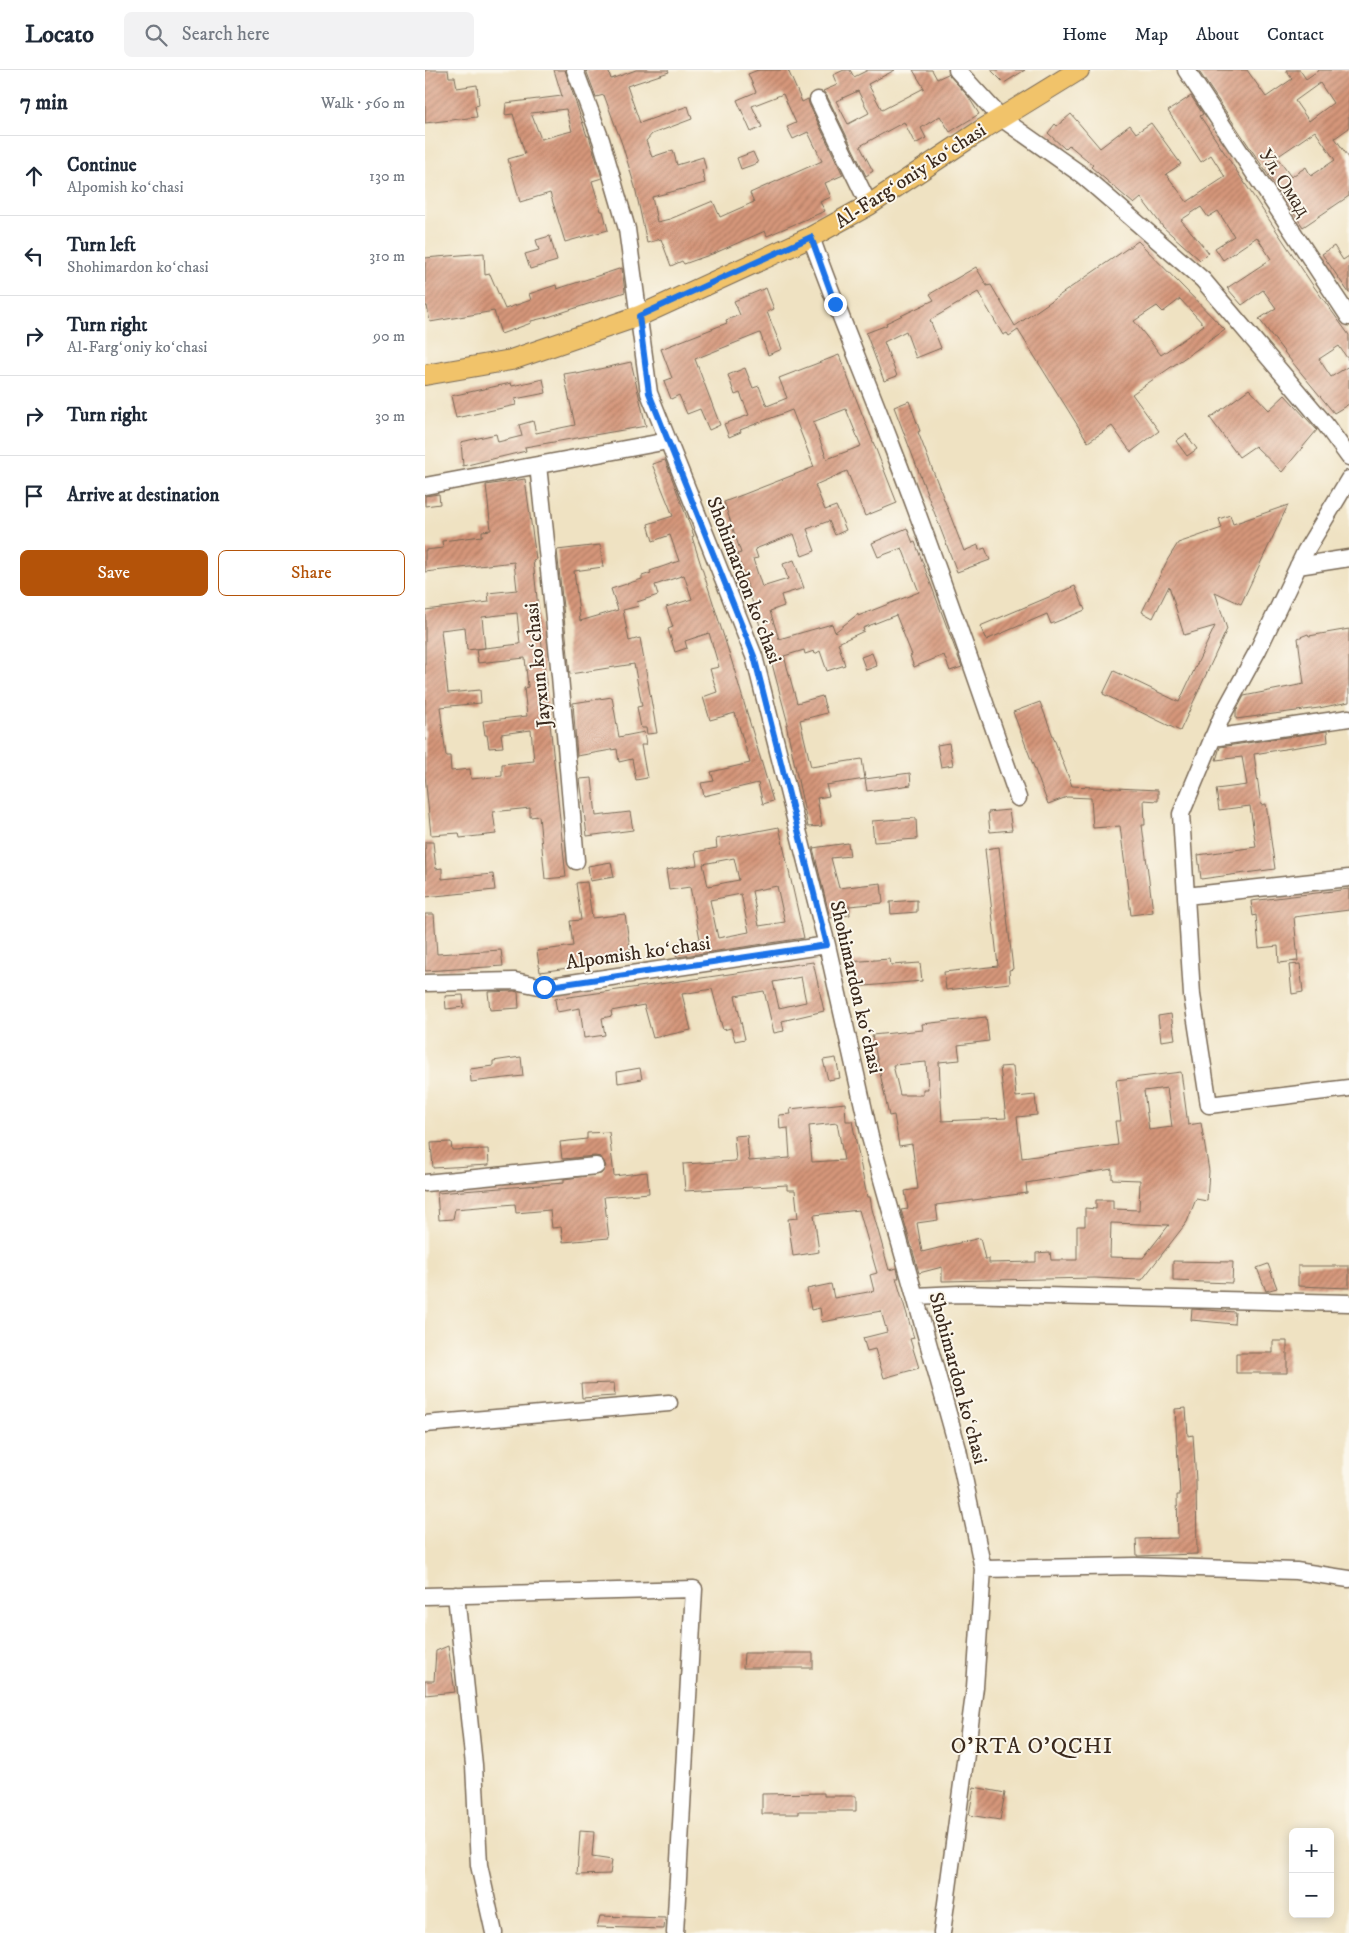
<!DOCTYPE html>
<meta charset="utf-8">
<style>
:root{--surface:#fff;--page:#f2f2f3;--text:#1f2937;--muted:#747a83;--line:#e0e1e3;--accent:#b45309}
body{margin:0;font-family:"IM FELL DW Pica",serif;background:var(--page);color:var(--text)}
.controls{position:absolute;right:15px;bottom:15px;display:grid;overflow:hidden;border-radius:8px;box-shadow:0 2px 12px #0003}
.controls button{width:45px;height:45px;display:grid;place-items:center;padding:0;border:0;border-bottom:1px solid var(--line);background:var(--surface);color:var(--text);font:25px sans-serif}
.stop{position:absolute;width:15px;height:15px;margin:-11px;border:4px solid #1a73e8;border-radius:50%;background:#fff}
.stop.end{background:#1a73e8;border-color:#fff;box-shadow:0 1px 5px #0008}
.list{margin:0;padding:0;list-style:none}
h2{display:flex;justify-content:space-between;align-items:center;height:65px;margin:0;padding:0 20px;font-size:21px}
h2 small{font-size:16px;font-weight:400;color:var(--muted)}
.list li{display:grid;grid-template-columns:32px 1fr auto;gap:15px;align-items:center;box-sizing:border-box;height:80px;padding:0 20px;border-top:1px solid var(--line)}
.list b{display:block;font-size:19px;white-space:nowrap}
.list p{margin:0;font-size:16px;white-space:nowrap;color:var(--muted)}
.list em{font-size:16px;font-style:normal;color:var(--muted)}
.actions{display:flex;gap:10px;padding:15px 20px}
.actions a{flex:1;padding:11px 0;border:1px solid var(--accent);border-radius:8px;text-align:center;font-size:18px;color:var(--accent)}
.actions .main{background:var(--accent);color:#fff}
.icon{flex:none;width:28px;height:28px;fill:none;stroke:currentColor;stroke-width:2;stroke-linecap:round;stroke-linejoin:round}
.map{position:relative;flex:none;width:924px;height:1863px;overflow:hidden}
header{display:flex;align-items:center;gap:30px;box-sizing:border-box;height:70px;padding:0 25px;background:var(--surface);border-bottom:1px solid var(--line)}
header strong{font-size:24px}
nav{display:flex;gap:28px;margin-inline-start:auto;font-size:18px}
.search{width:350px;height:45px;background:var(--page);display:flex;align-items:center;gap:12px;box-sizing:border-box;padding:0 18px;border-radius:8px;color:var(--muted);font-size:19px}
main{display:flex}
aside{flex:1;background:var(--surface)}
.map>svg:first-child{display:block}
</style>
<header>
<strong>Locato</strong>
<div class="search"><svg class="icon" aria-label="search" viewBox="0 0 24 24"><circle cx="10" cy="10" r="6"/><path d="M15 15l6 6"/></svg>Search here</div>
<nav><a>Home</a><a>Map</a><a>About</a><a>Contact</a></nav>
</header>
<main>
<aside>
<h2>7 min<small>Walk · 560 m</small></h2>
<ul class="list">
<li><svg class="icon" aria-label="ahead" viewBox="0 0 24 24"><path d="M12 20V5M6 11l6-6 6 6"/></svg><div><b>Continue</b><p>Alpomish koʻchasi</p></div><em>130 m</em></li>
<li><svg class="icon" aria-label="left" viewBox="0 0 24 24"><path d="M17 20v-9H6M10 6l-5 5 5 5"/></svg><div><b>Turn left</b><p>Shohimardon koʻchasi</p></div><em>310 m</em></li>
<li><svg class="icon" aria-label="right" viewBox="0 0 24 24"><path d="M7 20v-9h11M14 6l5 5-5 5"/></svg><div><b>Turn right</b><p>Al-Fargʻoniy koʻchasi</p></div><em>90 m</em></li>
<li><svg class="icon" aria-label="right" viewBox="0 0 24 24"><path d="M7 20v-9h11M14 6l5 5-5 5"/></svg><div><b>Turn right</b></div><em>30 m</em></li>
<li><svg class="icon" aria-label="arrive" viewBox="0 0 24 24"><path d="M6 21V4h12l-3 4 3 4H6"/></svg><div><b>Arrive at destination</b></div></li>
</ul>
<div class="actions"><a class="main">Save</a><a>Share</a></div>
</aside>
<div class="map">
<svg width="924" height="1863" viewBox="0 0 924 1863">
<defs>
<pattern id="building-hatch" width="6" height="6" patternUnits="userSpaceOnUse" patternTransform="scale(1.25)"><rect width="6" height="6" fill="#d5967a"/><path d="M-1 1l2-2M0 6l6-6M5 7l2-2" fill="none" stroke="#ae7b63"/></pattern>
</defs>
<rect width="100%" height="100%" fill="#fbf7ec"/>
<filter id="ink" filterUnits="userSpaceOnUse"><feTurbulence type="fractalNoise" baseFrequency=".02" numOctaves="2"/><feDisplacementMap in="SourceGraphic" scale="10" xChannelSelector="R" yChannelSelector="G"/><feConvolveMatrix kernelMatrix="1 2 1 2 8 2 1 2 1" color-interpolation-filters="sRGB"/></filter>
<filter id="wash" filterUnits="userSpaceOnUse"><feTurbulence type="fractalNoise" baseFrequency=".0096" numOctaves="4" result="noise"/><feDisplacementMap in="SourceGraphic" scale="20" xChannelSelector="R" yChannelSelector="G"/><feGaussianBlur stdDeviation="1.12" result="paint"/><feColorMatrix in="noise" values="0 0 0 0 0 0 0 0 0 0 0 0 0 0 0 0 0 1.4 0 .05"/><feComposite in="paint" operator="in"/></filter>
<g filter="url(#wash)">
<rect width="100%" height="100%" fill="#efe2c2"/>
<g id="blocks">
<path fill="url(#building-hatch)" fill-rule="evenodd" d="M0,0H23L24,7H30L32,18L52,15L54,35L50,36L52,47L0,53Z
M129,0H140L162,66H164L166,73L177,108L167,111L176,141H178L183,160L140,172L125,123L95,132L83,89L100,84L88,44L80,45L81,33L137,26ZM141,39L147,61L116,69L106,43Z
M161,0H183L186,9L211,0H243L244,2L202,16L215,53L263,36L267,49L227,64L221,71L227,87L248,80L252,95L278,87L281,99L277,100L280,113L227,127L232,152L245,149L288,131L295,147L329,132L325,123L397,91L383,62L368,69L362,57L371,53L358,24L327,36L337,57L326,62L312,30L331,22L323,4L333,0H363L377,32L383,29L384,34L418,105L400,113L406,127L395,132L400,141L342,166L340,161L290,183L259,194L257,191L246,196L236,169L222,173L210,117L197,74L179,25L171,27Z
M419,0H425L429,7L443,0H470L443,14L457,40L499,18L488,0H507L512,9L523,4L543,26L554,44L525,62L515,46L496,58L501,68L490,74L479,52L435,76L448,101L441,106L402,26L398,21L412,15L408,5ZM433,21L444,43L423,54L411,31Z
M566,0H600L579,13Z
M773,0H822L841,27L867,9L861,0H875L881,9L894,0H924V58L910,68L924,88V126L878,157ZM895,13L908,33L884,51L870,31ZM890,61L910,90L886,106L881,97L866,107L852,87Z
M766,26L778,44L775,46L887,214L924,265V291L914,276L894,289L906,307L924,296V334L909,343L863,287L834,249L851,238L838,220L817,235L802,218L846,189L832,167L798,190L790,178L809,166L793,141L783,147L776,137L756,150L784,183L775,190L738,157L716,128L709,134L666,97L668,95L644,75L640,79L623,63L630,54L632,56L646,44L675,78L705,55L711,63L726,53L756,94L741,104L762,132L800,107L786,85L776,92L743,41Z
M328,82L333,93L316,99L312,88Z
M125,166L132,191L105,199L100,184L114,180L111,170Z
M713,171L800,260L707,324L734,361L706,382L687,356L663,372L593,260L584,266L582,263L578,265L553,222L505,250L516,278L491,288L481,261L459,272L472,306L459,311L441,263L462,255L461,253L509,230L505,224L551,197L562,216L566,215L590,256ZM755,229L779,255L736,285L709,251L732,236L738,242Z
M909,176L918,190L924,186V223L897,184Z
M59,183L60,205L65,204L80,239L106,230L104,224L131,215L132,219L197,198L200,222L123,247L106,251V253L76,264L69,241L5,252L2,236H0V188Z
M341,218L349,239L342,242L357,279L343,285L335,263L270,289L295,355L284,360L275,339L262,344L254,325L246,329L239,311L247,308L236,279L302,253L301,250L315,245L309,231Z
M414,285L472,433L440,446L422,401L390,415L400,440L411,436L421,460L410,465L404,451L382,459L390,481L377,486L369,464L330,479L333,488L328,489L337,517L363,509L358,494L369,490L379,518L356,525L359,536L345,541L354,569L407,554L410,562L433,544V546L494,522L477,478L453,487L447,473L482,458L488,473L490,472L537,597L525,601L519,585L489,597L485,586L487,585L471,545L438,558L439,561L413,573L420,595L402,601L395,581L390,584L389,581L380,584L379,580L359,586L372,633L397,626L402,643L375,650L386,697L437,689L440,709L401,715L404,726L392,728L397,756L383,757L361,654H363L346,590L312,484L316,483L299,432L389,397L367,340L315,360L316,362L304,367L299,354L324,345L315,323L310,325L303,305L320,298L328,318L334,316L342,336L362,328L354,308ZM421,339L436,376L402,389L388,352Z
M206,292L221,356L100,377L101,381L38,396L36,372L71,364L73,372L97,366L94,355L108,351L111,363L150,355L139,304L151,302L152,304Z
M118,309L121,323L90,329L91,335L31,348L26,326L86,313L87,316Z
M824,319L844,340L860,325L892,360L857,402L830,376L814,387L785,348Z
M484,331L495,361L493,362L539,481L553,475L554,480L560,478L565,490L532,502L469,337Z
M761,364L772,379L762,386L751,371Z
M240,390L269,466L267,467L307,592L348,731L338,734L333,713L279,726L276,713L289,711L286,702L325,693L310,643L285,650L278,627L292,622L285,599L294,597L284,563L260,571L262,578L250,582L243,559L248,557L241,537L267,529L259,505L230,515L233,525L212,532L214,536L198,540L204,571L215,568L232,663L222,664L221,658H216L212,637L217,636L209,594L145,604L132,480L175,475L178,497L149,501L155,551L193,540L186,519L217,509V506L226,503L225,501L254,491L245,465L228,471L223,454L248,446L227,394Z
M100,409L111,489L108,490L141,807L120,809L114,746L105,747V738L68,742L71,764L35,768L34,763L6,765L0,705V540L64,532L63,523L92,520L89,492L0,502V480L18,478L17,471L57,466V461L66,460L61,415ZM92,543L95,574L51,579L53,593L100,588L103,617L99,618L102,646L58,651L60,665H62L64,678L78,677L76,664L106,660L109,691L77,694V706L46,709L45,699L26,701L25,686H21L15,637L56,633L55,620L23,623L16,560L40,557L42,580L60,578L57,547Z
M14,424L15,434L0,436V426Z
M863,435L816,534L790,522L802,559L755,661L678,624L689,601L754,632L790,556L759,565L744,516L728,548L717,542L743,489L753,473L797,458L794,449L805,445L808,454Z
M650,516L660,540L626,554L622,544L561,570L555,556Z
M924,559V632L894,638L811,649V641L819,626L879,614L873,568L883,564L884,566Z
M447,583L452,596L441,600L436,587Z
M187,627L194,667L219,662L221,675H216L222,708L211,710L207,689L194,692L192,679L152,686L148,633Z
M615,632L647,716L733,720V731L719,730L720,755H717L728,842L706,845L695,756L668,758L666,728L642,727L623,734L588,642Z
M902,661L903,672L829,684L836,735L841,734L850,799L776,809L773,785L831,777L825,736L794,740L791,719L822,715L817,687L791,690L795,677Z
M524,673L528,695L516,697L512,675Z
M485,703L486,715L442,721L440,709Z
M167,708L171,746L205,742L208,760L162,766L155,709Z
M584,740L587,760L565,762L563,742Z
M491,748L492,769L449,772L447,751Z
M354,757L379,868L252,887L249,874L275,869L265,817L244,820L241,800L272,795L270,782L292,778L291,769ZM309,788L314,810L283,816L278,794ZM352,816L360,852L334,856L327,821ZM316,824L324,862L293,868L285,830Z
M0,772H8L11,799L17,798V809L68,804L70,820L0,827V809H1Z
M423,773L425,786L406,788L414,818L456,813L458,833L424,836L425,845L405,848L388,778Z
M574,777L588,899L584,900L585,913L521,920L519,902L573,896L560,779Z
M186,792L189,807L165,811L163,796Z
M162,812L167,848L200,844L206,885L162,891L163,895L115,902L112,881L148,876L145,851L156,850L151,813Z
M924,819V840L869,847L873,891L854,893L853,876L834,878L831,845L828,846L826,831Z
M492,830V842L466,844L465,832Z
M0,844H9L12,884L76,880L78,896L0,901Z
M465,889L466,895L495,893L497,911L429,917L422,892Z
M388,892L399,941L357,951L359,961L349,963L339,921L310,926L320,969L310,971L306,958L298,960L287,919L257,924L266,960L228,968L219,935L186,941L187,946L177,948L180,965L159,968L155,938L132,942L130,929ZM376,907L381,932L354,938L348,912Z
M875,894L878,922L867,924L864,895Z
M89,921L93,922L94,938L65,940L63,922Z
M38,925L39,937L21,939L20,926Z
M746,944L750,969L736,971L733,946Z
M561,947L564,971L533,975L535,990L514,992L517,1051L581,1048L575,997L588,996L591,1027L610,1025L612,1045L592,1047L597,1088L693,1075L690,1051H696L691,1010L756,1002L763,1055L776,1053L784,1101L782,1131L771,1129L762,1152L717,1210L670,1208L517,1211V1197L494,1203L476,1140L483,1139L480,1121L493,1119L487,1074L474,1076L469,1045L464,1046L447,965L498,960L497,954ZM501,992L503,1019H498V1025H475L468,995ZM742,1018L747,1057L724,1060L719,1021ZM687,1099V1109L715,1110L714,1140L688,1139V1130H671V1139L660,1138V1156H652V1190H626L625,1182L611,1183V1192L564,1193V1189H560L555,1168L497,1182L492,1153L513,1150L511,1135L602,1123L601,1113ZM686,1153L744,1155L718,1188L685,1187Z
M96,987L98,1006L46,1012L45,999L68,996V991Z
M411,988L415,1008L403,1010L398,990Z
M215,998L217,1009L193,1013L192,1002Z
M420,1033L421,1051H427L442,1127H445L447,1139L464,1200L472,1198L474,1208H471L489,1268L485,1269L494,1298L459,1308L450,1279L442,1281L438,1268L462,1262L456,1241L397,1252L395,1238L386,1240L382,1219L406,1214L409,1228L449,1221L445,1205L452,1203L434,1140L389,1145L394,1182L368,1186L363,1149L373,1148L370,1120H362V1115L260,1121L258,1094L311,1091L309,1066L322,1065L324,1091L365,1088L363,1058L355,1059L354,1045L366,1044L365,1039ZM412,1053L419,1090L387,1092L384,1056Z
M184,1062L189,1106L222,1102L224,1123L179,1127L184,1168L138,1172L136,1157L127,1158L125,1140L91,1143L90,1134L30,1139L28,1149L14,1150L12,1123L139,1113V1109L176,1104L181,1096L176,1087L170,1086L137,1089L135,1072L162,1069V1063Z
M26,1072L27,1080L63,1079L64,1095L8,1098L6,1073Z
M748,1191L808,1192L807,1213L748,1211Z
M843,1194L852,1218L841,1221L832,1198Z
M873,1196H924V1218L873,1216Z
M767,1239L810,1242L809,1254L766,1250Z
M848,1271H862V1303H811V1283H848Z
M189,1313L190,1326L157,1328L156,1314Z
M761,1338L763,1366L768,1365L771,1411L772,1484L712,1486L711,1469L753,1468L752,1425H755L750,1339Z
M23,1576L30,1622L0,1625V1611H9L11,1581Z
M319,1583H388V1598H318Z
M549,1717L580,1723L575,1750L544,1745Z
M399,1723V1726H431V1741H374V1744H337V1724Z
M155,1761L169,1762L167,1787L187,1790L185,1804L152,1805Z
M175,1846L240,1848L239,1859L172,1857Z"/>
</g>
</g>
<g filter="url(#ink)">
<use href="#blocks" fill-opacity="0" stroke="#7a6a57" stroke-width="1"/>
<g fill="none" stroke-linecap="round" stroke-linejoin="round">
<g stroke="#7a6a57" stroke-width="19">
<path id="minor" d="M150,0L176,70L202,159L224,323L329,586L402,875L445,1067L533,1379L558,1499L550,1617L517,1863
M532,0L576,48L657,105L778,210L900,354L924,387
M761,0L924,247
M393,30L444,135
M386,167C411,238 441,308 468,379C513,494 552,611 593,728
M113,395L135,606L151,791
M924,409L880,482L833,580L797,646L756,744L767,925L784,1035L924,1018
M0,416L243,371
M873,496L924,488
M787,668L924,648
M761,826L924,808
M0,913L90,911L119,917L402,875
M0,1113L171,1096
M490,1226L535,1224L924,1233
M0,1354L244,1333
M558,1499L710,1496L871,1501L924,1509
M31,1525L49,1695L54,1795L69,1863
M0,1526L269,1519L250,1863"/>
</g>
<g stroke="#7a6a57" stroke-width="22">
<path id="major" d="M0,305L86,290L214,246L386,167L444,135L558,59L654,0"/>
</g>
<use href="#minor" stroke="#fff" stroke-width="16"/>
<use href="#major" stroke="#f1c36a" stroke-width="20"/>
</g>
</g>
<g fill="none" stroke-linecap="round" stroke-linejoin="round" filter="url(#ink)">
<path stroke="#1a73e8" stroke-width="6" d="M119,917L402,875L329,586L224,323L214,246L386,167L410,234"/>
</g>
<g text-anchor="middle" stroke-width="4" stroke-linejoin="round" paint-order="stroke">
<g font-size="20" fill="#3b2a1e" stroke="#fbf7ec">
<text transform="translate(485 105) rotate(-33)" y="7">Al-Fargʻoniy koʻchasi</text>
<text transform="translate(860 112) rotate(57)" y="7">Ул. Омад</text>
<text transform="translate(320 510) rotate(69)" y="7">Shohimardon koʻchasi</text>
<text transform="translate(112 595) rotate(-96)" y="7">Jayxun koʻchasi</text>
<text transform="translate(213 882) rotate(-8)" y="7">Alpomish koʻchasi</text>
<text transform="translate(432 917) rotate(77)" y="7">Shohimardon koʻchasi</text>
<text transform="translate(534 1308) rotate(75)" y="7">Shohimardon koʻchasi</text>
</g>
<g font-size="22" letter-spacing="1" fill="#3b2a1e" stroke="#fbf7ec">
<text x="607" y="1683">O'RTA O'QCHI</text>
</g>
</g>
</svg>
<div class="controls">
<button>+</button>
<button>−</button>
</div>
<div class="stop" style="left:119px;top:917px"></div>
<div class="stop end" style="left:410px;top:234px"></div>
</div>
</main>
